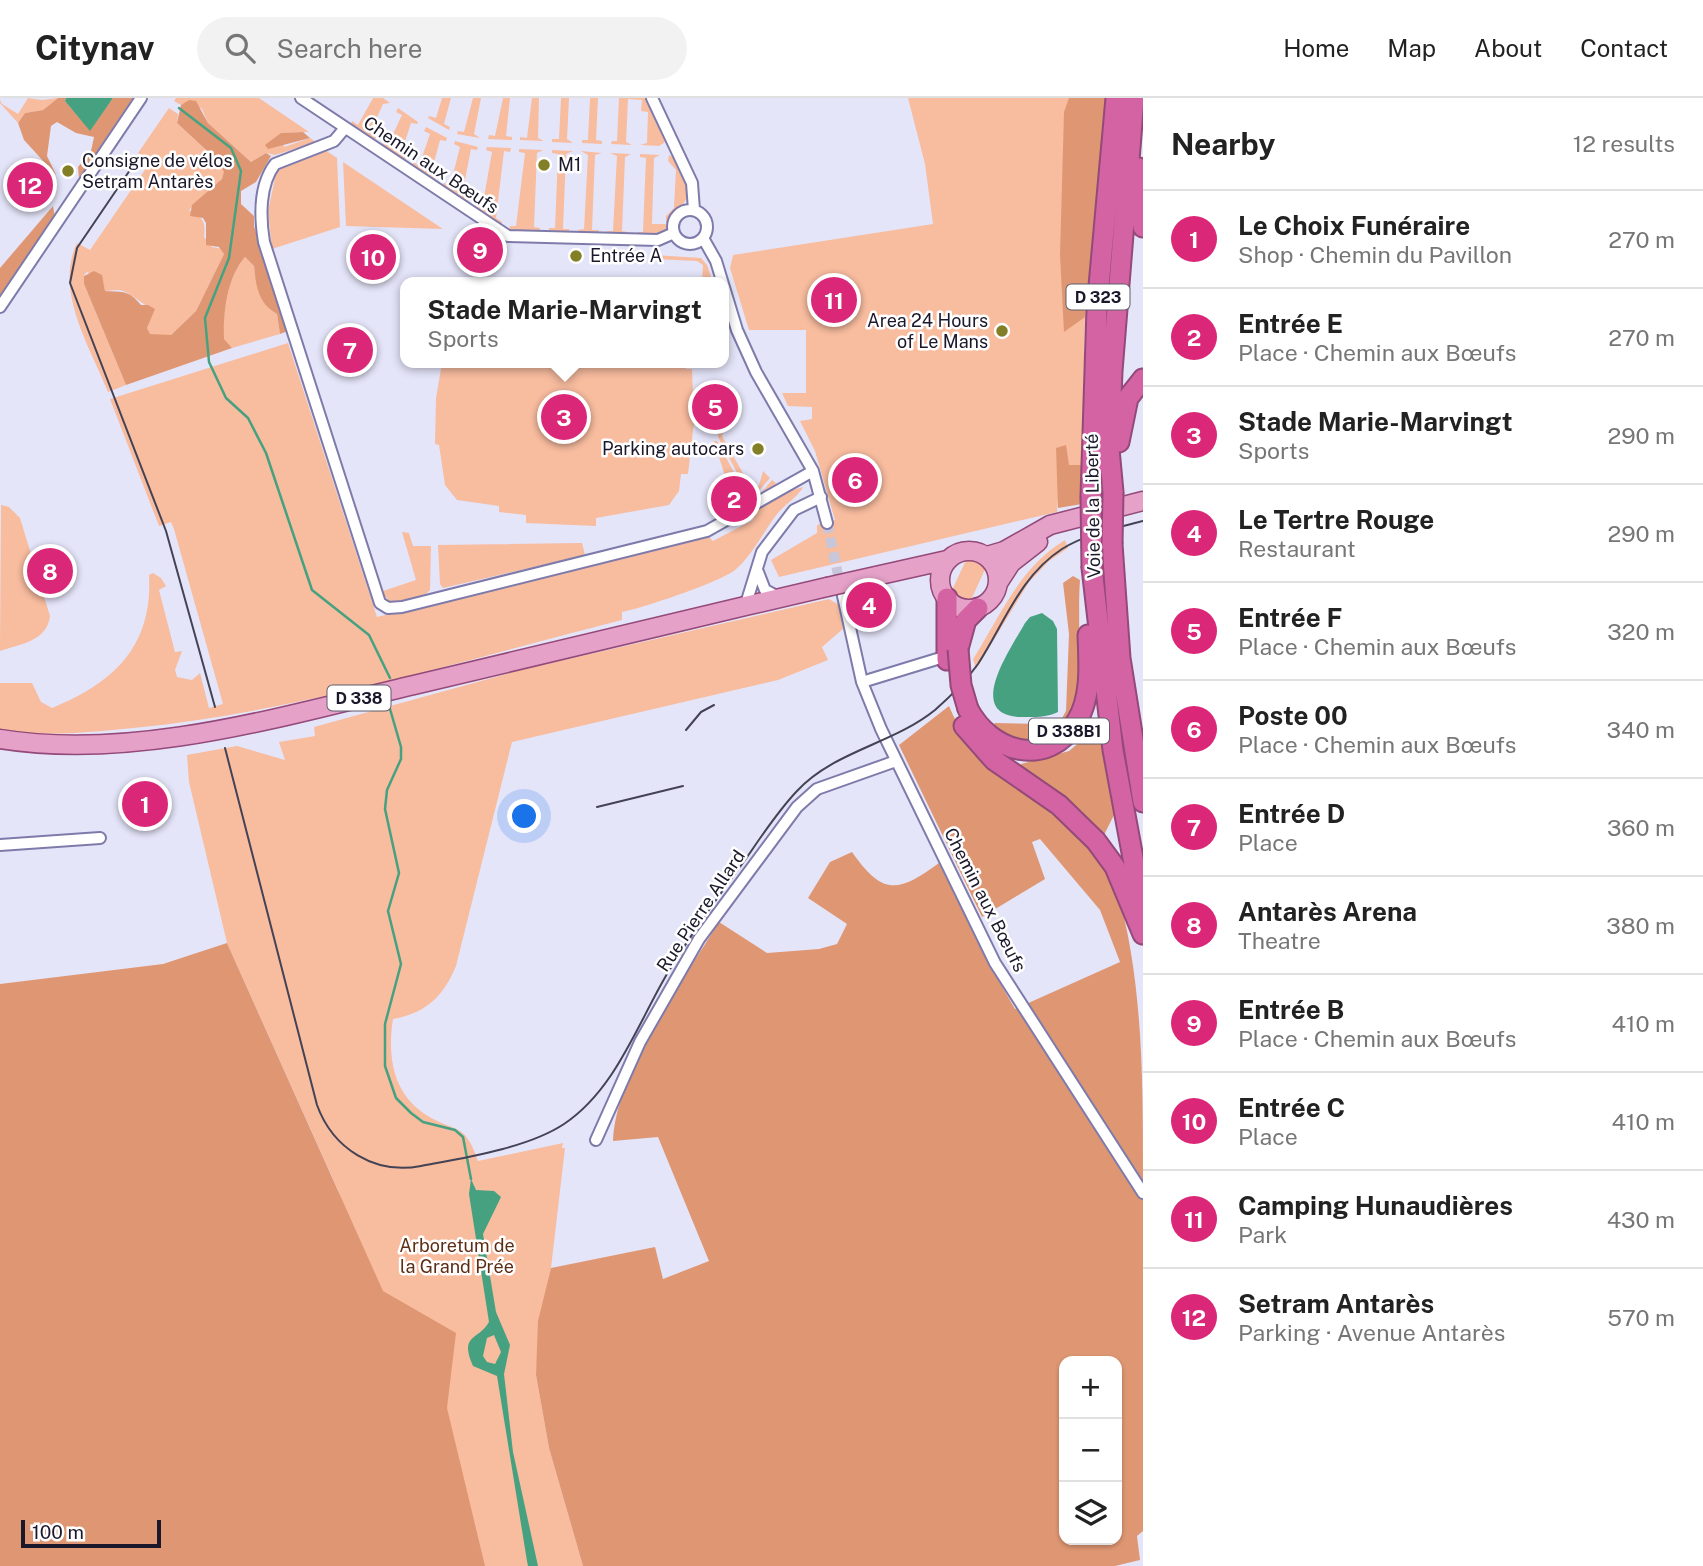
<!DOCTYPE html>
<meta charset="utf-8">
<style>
:root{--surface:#fff;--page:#f2f2f2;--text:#222;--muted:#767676;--line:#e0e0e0;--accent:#db2777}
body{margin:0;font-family:"Public Sans",sans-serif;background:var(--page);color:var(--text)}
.controls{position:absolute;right:21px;bottom:21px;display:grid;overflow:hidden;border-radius:14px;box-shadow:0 2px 5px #0004}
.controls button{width:63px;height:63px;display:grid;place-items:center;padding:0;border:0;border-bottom:2px solid var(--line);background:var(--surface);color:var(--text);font:35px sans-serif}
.scale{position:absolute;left:21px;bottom:18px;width:140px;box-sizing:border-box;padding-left:7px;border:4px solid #1a182a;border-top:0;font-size:19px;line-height:24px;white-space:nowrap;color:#1a182a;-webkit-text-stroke:5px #fff;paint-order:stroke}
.you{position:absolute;left:525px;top:719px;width:24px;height:24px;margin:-18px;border:5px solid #fff;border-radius:50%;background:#1a73e8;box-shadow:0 0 0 10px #1a73e833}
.badge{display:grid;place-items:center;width:46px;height:46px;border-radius:50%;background:var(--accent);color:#fff;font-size:23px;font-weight:700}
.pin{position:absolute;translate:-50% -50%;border:4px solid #fff;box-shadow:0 2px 7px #0006}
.popup{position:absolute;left:400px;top:179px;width:329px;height:91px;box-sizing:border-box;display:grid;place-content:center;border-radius:14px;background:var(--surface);filter:drop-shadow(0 2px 5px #0005);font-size:23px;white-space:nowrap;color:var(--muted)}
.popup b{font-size:26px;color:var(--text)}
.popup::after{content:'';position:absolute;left:50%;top:100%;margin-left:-14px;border:14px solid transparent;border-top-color:var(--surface)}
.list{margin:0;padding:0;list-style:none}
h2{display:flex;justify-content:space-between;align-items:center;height:91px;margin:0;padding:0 28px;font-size:30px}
h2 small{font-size:23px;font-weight:400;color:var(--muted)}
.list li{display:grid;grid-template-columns:46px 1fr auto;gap:21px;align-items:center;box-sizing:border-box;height:98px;padding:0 28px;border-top:2px solid var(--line)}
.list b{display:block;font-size:26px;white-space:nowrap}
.list p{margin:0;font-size:23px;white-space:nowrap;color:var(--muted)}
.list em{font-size:23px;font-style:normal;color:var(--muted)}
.icon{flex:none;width:38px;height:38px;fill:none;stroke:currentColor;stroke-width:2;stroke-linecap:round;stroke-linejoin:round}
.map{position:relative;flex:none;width:1143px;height:1468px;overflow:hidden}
header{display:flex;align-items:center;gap:42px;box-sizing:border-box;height:98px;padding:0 35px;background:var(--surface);border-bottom:2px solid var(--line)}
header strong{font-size:33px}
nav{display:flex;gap:38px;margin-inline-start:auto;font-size:24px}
.search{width:490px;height:63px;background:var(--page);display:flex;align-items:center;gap:18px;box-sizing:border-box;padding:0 24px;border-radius:38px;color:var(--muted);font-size:26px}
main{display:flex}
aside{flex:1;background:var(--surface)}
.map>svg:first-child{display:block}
</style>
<header>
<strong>Citynav</strong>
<div class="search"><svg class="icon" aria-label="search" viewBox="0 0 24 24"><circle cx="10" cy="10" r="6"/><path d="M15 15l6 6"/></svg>Search here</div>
<nav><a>Home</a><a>Map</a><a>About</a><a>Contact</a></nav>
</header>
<main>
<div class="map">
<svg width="1143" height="1468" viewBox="0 0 1143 1468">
<rect width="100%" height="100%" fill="#e5e5fa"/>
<path fill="#f8bc9f" d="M28,0L42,2L58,0L43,12L25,15L18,25L0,5V2L2,6L18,16Z
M176,0H259L309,34L281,35L284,49L310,40L316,44L275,57L266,55L251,64L208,25L202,11L189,3L181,7L174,3Z
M373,0H383L390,5L383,6L370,35L376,39L374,44L350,28L352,23L358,27Z
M442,0H451L444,26L450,29L449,32L428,20L429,18L436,20Z
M473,0H481L474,36L480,40L457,36L458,33L464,34Z
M503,0H510L506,38L512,39V42L488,41L489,37L495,38Z
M532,0H539L538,40L544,43L520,42V39L527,40Z
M561,0H569L567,41L573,45L552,44V41H559Z
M590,0H598L596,42L602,43V46L582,45V42H588Z
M619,0H646L666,36L664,45L659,48L640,47L647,45L648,14L641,13L642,2L628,1L626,44L632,47L611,46L612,43H617Z
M908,0H1106L1085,219L1081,399L1058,400L1057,414L779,479L771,462L817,435V427L835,422L815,353L800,323L812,321V309L788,308L782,295H806V232H749L730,170L733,157L933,126L925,66Z
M169,10L178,16L177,25L218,63L225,74L222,81L189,112C203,120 206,123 204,139L212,149L223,151L224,156L196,213L171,237H150L147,230L154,211C141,207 135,197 123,193C117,191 111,193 105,193L103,184L87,174L84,177V186L126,287L108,294C90,249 54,193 77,145L90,152L151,63L138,55Z
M398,10L418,24L417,26L411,25L401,56L406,60L404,64L381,49L383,44L388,47L402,17L396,14Z
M426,29L447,40L446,43L440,42L431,76L436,80L435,85L412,70L413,64L419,68L430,36L424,33Z
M455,43L478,49L477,52L471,51L462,97L468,102L467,107L442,90L444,85L450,88L460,49L454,46Z
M487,49L511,50L510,54L504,53L496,120L502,124L501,130L475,112L476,107L482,110L492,54L486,52Z
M519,51L543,52L537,55L534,129L540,130V135L509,133L510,128H516L525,55L519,54Z
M325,52L337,60L340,129L272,151L268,113L277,71L285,65Z
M552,52L573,53L566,56L563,131H569V136L549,135V130H555L558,56L552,55Z
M581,53L602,55L595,57L592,132H599L598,137L578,136V132L584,131L588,57Z
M610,55L631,56L625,59L622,133L628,134V138H607V133H613L617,58Z
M640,56L660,57L654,60L652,126H666V118L674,110L676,72L668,63L669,57L678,62L686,84L687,100L668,129L657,138L637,139V134H643L646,60L640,59Z
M343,64L443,131L346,128Z
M654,157L701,160L707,167L713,184H702L703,167L697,163L654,161Z
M245,159L254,168C256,185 261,207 277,216L280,236L232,250L223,242C223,214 227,180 245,159Z
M288,245L377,519L707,437L713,443L753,422L749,413L786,394L803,389C798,399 785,406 777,416C764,433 751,459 735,472C720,484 643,510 622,514V522C461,563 298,614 133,630C90,634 42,640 0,631V585H32L41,604L52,610C114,585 153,548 149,477L153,475L161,480L166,488L159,492L175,554L182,553L175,572L177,579L192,582L200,575L209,610L223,606L174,431L171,424L159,428L110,301Z
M442,265H686V271H692L694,324L688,376H681L679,393L669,407L596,420V428L526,425V417L499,414V408L457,402L445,387L439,347L435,346L436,300Z
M726,305L729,313L722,338L753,393L757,394L763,373L770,380L757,395L750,399L718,339V324H723Z
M714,343H717L749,402L760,396L772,382L776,385L768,395L736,411L735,396L731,397Z
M1,407L9,409L20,420L50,518C47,543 21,546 0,553Z
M402,434L409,435L413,448H431L430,492L425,497L392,505L380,494L416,482Z
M1065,442L1068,450L1049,463L1029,484L976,571L973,561C1001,517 1019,470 1065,442Z
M582,445L585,457L443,490L440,486L438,447Z
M967,460L977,462L986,469L972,500L976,502L955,499L952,492Z
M829,501L839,507L844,530L822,549L828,562L778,582L512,644L456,868C443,899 426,915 393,921C387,959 393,997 428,1018C456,1035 465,1024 478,1063L563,1045L562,1050H565L551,1170L541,1215L536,1277L549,1350L583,1468H470L338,1092L227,845L189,684L187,657L237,648L285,662L279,644L315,638L314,629L521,572Z"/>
<path fill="#df9773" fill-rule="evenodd" d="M58,0H66L65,3L90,32L113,0H133L79,80L78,69L91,53L94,39L76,35L57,24L51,28L47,58L56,77L24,42L18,25L25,15L43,12Z
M1069,0H1107L1085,219L1064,234L1060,157L1064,14Z
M189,2L196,3L208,25L251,64L266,55L271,58L256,84L241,93V106L254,118V128L288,233L280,236L277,216C258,205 256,188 254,168L245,159C227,180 223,214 224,241L232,250L126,287L84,186V178L94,173L102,177L105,193C123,194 129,192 141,207H148L155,211L147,230L150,236L171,237L196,213L224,156L219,149L206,147V125L203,120L190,118L192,107L222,81L224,74L218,63L177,25L181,7Z
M303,34L310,40L268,51L265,47L281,35Z
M53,108L55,119L0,198V170Z
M1066,347L1069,367H1081L1082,406L1058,410L1056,350Z
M1073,478L1080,482C1077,521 1084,582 1071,617C1064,638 1029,646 1010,640C1003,638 997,634 991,630L995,625L1050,626L1061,622L1066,613L1069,536L1063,485Z
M949,608C981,688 1081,711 1116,789C1143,878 1143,983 1143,1077C1143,1196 1143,1315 1143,1433L1137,1438L1140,1462L1115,1468H583L549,1350L536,1277L538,1223L551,1170L655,1149L663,1181L709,1163L658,1039L613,1043C616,973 682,884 719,824L767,855L819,851L837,846L847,826L808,800L830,764L852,754C883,798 898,795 939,765L988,864L1015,911L1120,864L1100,812L1040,741L1032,744L1045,781L982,819L899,647ZM1064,1263H1117V1442H1064Z
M1099,628L1114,717L1104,737L1080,712L1021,673V666L1069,653Z
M227,845L383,1193L456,1235L447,1310L485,1468H0V886L163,866Z"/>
<path fill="#46a180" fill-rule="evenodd" d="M66,0H113L90,33L65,3Z
M1042,515L1053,523L1057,531L1058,614C1046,620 1032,619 1019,619C964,616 1012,549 1025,525L1030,519Z
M471,1081L476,1092L494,1093L501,1099L483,1136L496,1214L510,1247L504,1276L513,1354L538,1468H528L527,1463L497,1278L473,1268C459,1236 478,1243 489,1224L469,1096ZM494,1237L501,1254L495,1266L487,1264L483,1258L487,1240Z"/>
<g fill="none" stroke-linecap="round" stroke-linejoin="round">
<path stroke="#46a180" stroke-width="2.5" d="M179,10L231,50L241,73L229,160L205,220L209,264L226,300L248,320L266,355L312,492L369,537L390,580
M390,611L401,649V661L387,692L385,711L399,775L388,813L401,866L385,926V968L396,1000L411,1015L423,1024L455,1032L463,1039L471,1081"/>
<path stroke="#c7c6db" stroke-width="10" stroke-dasharray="10 5" stroke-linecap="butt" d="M827,425L841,491"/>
<g stroke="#7e7bab" stroke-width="14">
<path id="street" d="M301,0L508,138L658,142L674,135
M652,0L692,85L694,112
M345,30L334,43L275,66C259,87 260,120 264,144L380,505L388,510L402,509L707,433L813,373
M673 129a17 17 0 1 1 34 0a17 17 0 1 1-34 0Z
M703,140L716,163L737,232L756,274L813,373L827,425
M0,209L141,0
M758,474L765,492L780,500
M843,498L862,584L881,631L995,865L1143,1095
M745,509L762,454L794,412L821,399
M862,584L947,558
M0,747L100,740
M596,1042L640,944L699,841L797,709L817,691L896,663"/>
</g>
<g stroke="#934979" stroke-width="21">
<path id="primary" d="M940 482a29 29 0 1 1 58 0a29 29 0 1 1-58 0Z
M987,458L1004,453L1050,427L1143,403
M849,484L947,462
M998,485L1011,465L1038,444
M0,641C135,663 283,618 414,587C551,554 689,521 827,489"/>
</g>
<g stroke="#934979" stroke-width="23">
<path id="highway" d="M1139,70L1143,129
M1119,344L1128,300L1143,281
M1113,394L1109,351L1112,273L1134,0
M1091,398L1097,210L1116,0
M1112,446L1120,560L1143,704
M1092,470L1113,652L1143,814
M947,500V562
M958,551L966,522L978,510
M968,611C991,655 1048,671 1077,623C1092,598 1089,565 1088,537
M964,628L994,662L1059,707L1096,743L1115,769L1143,836"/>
</g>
<use href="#street" stroke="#fff" stroke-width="10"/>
<use href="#primary" stroke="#e5a1c8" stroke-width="18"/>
<use href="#highway" stroke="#d463a4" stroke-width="19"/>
<path stroke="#444255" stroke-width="2" d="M130,72L77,150L70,185L166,433L215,609
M686,632L701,614L714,607
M225,650L317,1007C333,1051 375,1077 421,1068C464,1060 528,1050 564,1026C615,992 637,927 667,876C691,836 718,799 745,762C761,739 777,714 797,693C834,653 893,646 935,612C951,598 966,583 978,566C1004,526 1020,478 1062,451C1086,436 1116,430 1143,423
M597,709L683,688"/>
<g stroke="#934979" stroke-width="21" stroke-linecap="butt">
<path id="primary-bridge" d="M827,489L849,484"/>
</g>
<g stroke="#934979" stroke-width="23" stroke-linecap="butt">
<path id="highway-bridge" d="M1091,398L1092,470
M1112,446L1113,394
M958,551L961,587L968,611"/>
</g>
<use href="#primary-bridge" stroke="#e5a1c8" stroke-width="18"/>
<use href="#highway-bridge" stroke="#d463a4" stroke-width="19"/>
</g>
<g fill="#837f27" stroke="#fff" stroke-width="2.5">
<circle cx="544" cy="67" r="7"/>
<circle cx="68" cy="73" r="7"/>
<circle cx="576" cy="158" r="7"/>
<circle cx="1002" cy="233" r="7"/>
<circle cx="758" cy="351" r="7"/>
</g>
<g text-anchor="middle" stroke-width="5" stroke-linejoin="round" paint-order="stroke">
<g fill="#fff" stroke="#5f5d6a" stroke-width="2">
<rect x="1066.5" y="186.5" width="63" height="25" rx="5"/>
<rect x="327.5" y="587.5" width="63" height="25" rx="5"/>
<rect x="1029" y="620.5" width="80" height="25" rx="5"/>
</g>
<g font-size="16" font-weight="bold" fill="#1a182a">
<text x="1098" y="205">D 323</text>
<text x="359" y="606">D 338</text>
<text x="1069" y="639">D 338B1</text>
</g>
<g font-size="18" fill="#1a182a" stroke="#fff" text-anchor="start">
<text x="82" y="69">Consigne de vélos<tspan x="82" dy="21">Setram Antarès</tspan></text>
<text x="558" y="73">M1</text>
<text x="590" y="164">Entrée A</text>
<text x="988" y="229" text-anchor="end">Area 24 Hours<tspan x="988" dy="21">of Le Mans</tspan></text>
<text x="744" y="357" text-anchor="end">Parking autocars</text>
</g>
<g font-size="18" fill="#1a182a" stroke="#fff">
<text transform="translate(431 67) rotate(34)" y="6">Chemin aux Bœufs</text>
<text transform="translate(1093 408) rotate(-91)" y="6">Voie de la Liberté</text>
<text transform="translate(985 802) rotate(63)" y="6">Chemin aux Bœufs</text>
<text transform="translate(701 813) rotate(-56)" y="6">Rue Pierre Allard</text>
</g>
<g font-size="18" fill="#5d2d14" stroke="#fff">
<text x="457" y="1154">Arboretum de<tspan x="457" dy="21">la Grand Prée</tspan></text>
</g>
</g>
</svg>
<div class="controls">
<button>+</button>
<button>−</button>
<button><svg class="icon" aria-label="layers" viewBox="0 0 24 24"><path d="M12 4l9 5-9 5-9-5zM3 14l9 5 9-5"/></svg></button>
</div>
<div class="scale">100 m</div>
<div class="you"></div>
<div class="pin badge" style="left:145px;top:706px">1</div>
<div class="pin badge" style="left:734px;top:401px">2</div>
<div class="pin badge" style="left:564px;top:319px">3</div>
<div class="popup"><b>Stade Marie-Marvingt</b>Sports</div>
<div class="pin badge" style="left:869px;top:507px">4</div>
<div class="pin badge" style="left:715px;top:309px">5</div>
<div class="pin badge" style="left:855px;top:382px">6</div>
<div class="pin badge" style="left:350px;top:252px">7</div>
<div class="pin badge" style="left:50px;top:473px">8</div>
<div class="pin badge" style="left:480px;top:152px">9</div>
<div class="pin badge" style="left:373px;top:159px">10</div>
<div class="pin badge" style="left:834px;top:202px">11</div>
<div class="pin badge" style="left:30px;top:87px">12</div>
</div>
<aside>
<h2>Nearby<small>12 results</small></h2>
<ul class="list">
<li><span class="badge">1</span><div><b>Le Choix Funéraire</b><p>Shop · Chemin du Pavillon</p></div><em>270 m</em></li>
<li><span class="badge">2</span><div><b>Entrée E</b><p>Place · Chemin aux Bœufs</p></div><em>270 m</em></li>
<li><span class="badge">3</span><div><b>Stade Marie-Marvingt</b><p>Sports</p></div><em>290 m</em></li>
<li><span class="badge">4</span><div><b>Le Tertre Rouge</b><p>Restaurant</p></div><em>290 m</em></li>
<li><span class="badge">5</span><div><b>Entrée F</b><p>Place · Chemin aux Bœufs</p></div><em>320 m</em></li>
<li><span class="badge">6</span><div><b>Poste 00</b><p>Place · Chemin aux Bœufs</p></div><em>340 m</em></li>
<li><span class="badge">7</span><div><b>Entrée D</b><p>Place</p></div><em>360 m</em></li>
<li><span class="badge">8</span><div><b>Antarès Arena</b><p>Theatre</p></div><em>380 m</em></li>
<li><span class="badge">9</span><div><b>Entrée B</b><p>Place · Chemin aux Bœufs</p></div><em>410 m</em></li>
<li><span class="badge">10</span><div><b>Entrée C</b><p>Place</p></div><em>410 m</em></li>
<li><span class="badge">11</span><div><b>Camping Hunaudières</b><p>Park</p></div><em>430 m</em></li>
<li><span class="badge">12</span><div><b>Setram Antarès</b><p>Parking · Avenue Antarès</p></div><em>570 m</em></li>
</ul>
</aside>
</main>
